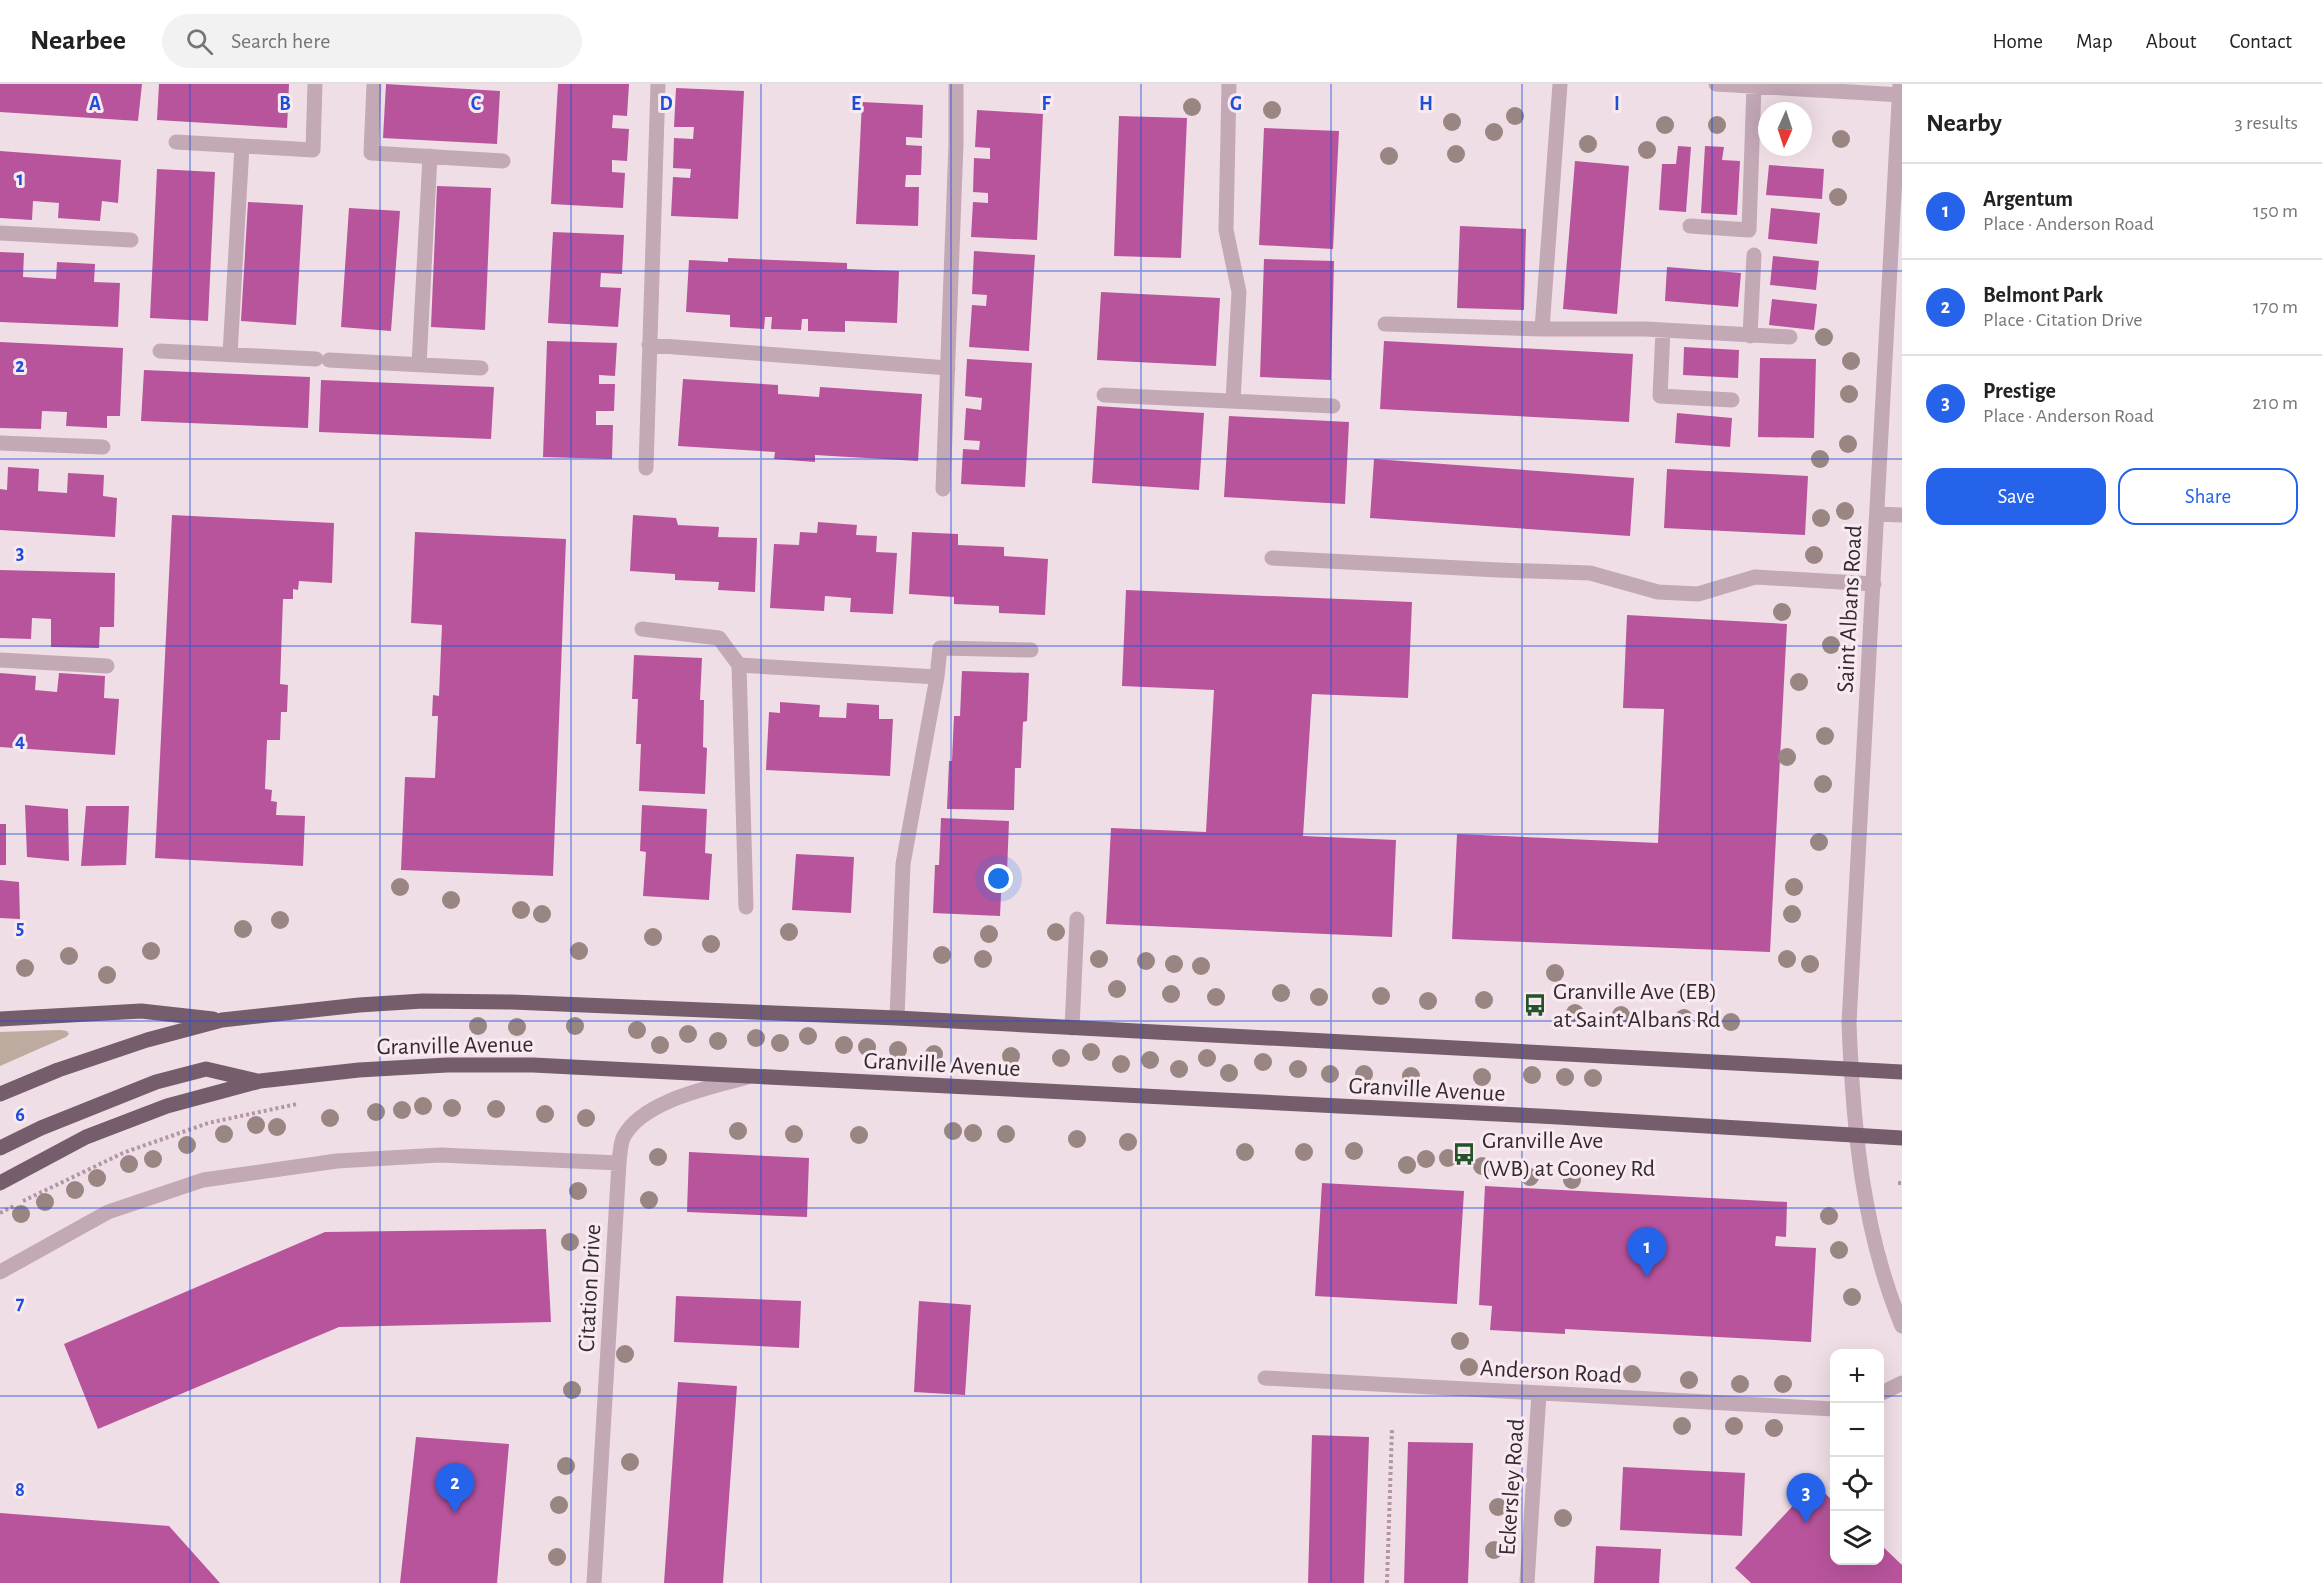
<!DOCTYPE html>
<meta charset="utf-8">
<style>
:root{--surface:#fff;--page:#f2f2f2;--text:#222;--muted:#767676;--line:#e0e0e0;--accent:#2563eb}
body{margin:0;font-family:"Alegreya Sans",sans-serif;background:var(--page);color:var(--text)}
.controls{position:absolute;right:18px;bottom:18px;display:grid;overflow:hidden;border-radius:12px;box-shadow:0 6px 24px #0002}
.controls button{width:54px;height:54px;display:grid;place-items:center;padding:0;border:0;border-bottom:2px solid var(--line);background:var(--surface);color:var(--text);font:30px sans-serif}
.compass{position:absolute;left:1758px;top:18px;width:54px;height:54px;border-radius:50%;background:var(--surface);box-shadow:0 6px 24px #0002;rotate:183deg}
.you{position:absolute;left:999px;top:795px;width:21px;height:21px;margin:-15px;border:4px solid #fff;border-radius:50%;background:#1a73e8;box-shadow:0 0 0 9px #1a73e833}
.badge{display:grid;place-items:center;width:39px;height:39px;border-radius:50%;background:var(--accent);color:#fff;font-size:20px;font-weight:700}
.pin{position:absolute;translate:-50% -50px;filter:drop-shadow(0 2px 3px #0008)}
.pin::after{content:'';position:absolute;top:32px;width:21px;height:18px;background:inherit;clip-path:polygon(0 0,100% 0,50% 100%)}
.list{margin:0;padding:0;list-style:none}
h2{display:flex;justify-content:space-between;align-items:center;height:78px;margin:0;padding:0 24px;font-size:26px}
h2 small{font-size:20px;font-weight:400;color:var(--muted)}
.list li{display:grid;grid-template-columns:39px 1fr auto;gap:18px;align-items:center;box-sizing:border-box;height:96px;padding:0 24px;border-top:2px solid var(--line)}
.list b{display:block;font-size:22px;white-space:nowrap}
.list p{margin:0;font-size:20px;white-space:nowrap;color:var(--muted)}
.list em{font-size:20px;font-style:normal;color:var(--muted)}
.actions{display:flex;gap:12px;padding:18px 24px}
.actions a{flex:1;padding:14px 0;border:2px solid var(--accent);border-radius:18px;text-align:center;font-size:21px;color:var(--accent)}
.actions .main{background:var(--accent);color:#fff}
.icon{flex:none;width:33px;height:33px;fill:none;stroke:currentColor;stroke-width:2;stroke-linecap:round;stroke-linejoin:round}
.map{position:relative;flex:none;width:1902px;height:1499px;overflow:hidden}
header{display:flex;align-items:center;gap:36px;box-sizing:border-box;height:84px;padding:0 30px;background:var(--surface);border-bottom:2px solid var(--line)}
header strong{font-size:28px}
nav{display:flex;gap:33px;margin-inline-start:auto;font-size:21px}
.search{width:420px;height:54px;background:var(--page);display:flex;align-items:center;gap:15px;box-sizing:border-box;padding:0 21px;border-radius:33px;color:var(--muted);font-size:22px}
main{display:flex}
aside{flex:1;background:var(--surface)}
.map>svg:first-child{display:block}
</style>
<header>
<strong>Nearbee</strong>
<div class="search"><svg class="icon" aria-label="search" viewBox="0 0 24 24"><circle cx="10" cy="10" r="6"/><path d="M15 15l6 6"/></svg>Search here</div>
<nav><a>Home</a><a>Map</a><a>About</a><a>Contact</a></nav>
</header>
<main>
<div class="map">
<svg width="1902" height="1499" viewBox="0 0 1902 1499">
<rect width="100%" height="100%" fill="#f0dee6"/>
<path fill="#bdaba0" d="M60,946L67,947L69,950L66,953L0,982V948Z"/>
<path fill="#b8549c" d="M0,0H142L138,37L0,28Z
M159,0H289L287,44L157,36Z
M386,0L500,7L497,60L383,54Z
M558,0H629L627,32L613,31L612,44L629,45L627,77L612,76V88L625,89L623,124L551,120Z
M676,4L744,7L738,135L671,132L673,93L690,94L691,85L673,84L674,54L693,55L694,43H674Z
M862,18L923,21L922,54L906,53V61L922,62L921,91H906L905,103H919L918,142L856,140Z
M977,26L1043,30L1037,156L971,153L973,118L988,119V109L973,108L974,74L990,75V64L975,63Z
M1119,32L1187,34L1181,174L1114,172Z
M1264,44L1339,47L1333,165L1259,161Z
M1678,62L1691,63L1686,128L1659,126L1662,80H1676Z
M1705,62L1724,63L1722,76L1740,77L1737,131L1701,129Z
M0,67L121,76L118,119L102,117L100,137L58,134L59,119L33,117L32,136L0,134Z
M1575,77L1629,82L1617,230L1563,225Z
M1769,81L1824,85L1822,115L1766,111Z
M157,85L215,88L208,237L150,234Z
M437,102L491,104L485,246L431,243Z
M248,118L303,121L296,241L241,237Z
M349,124L400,127L391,247L341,243Z
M1771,124L1820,129L1817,160L1768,155Z
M1460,142L1526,145L1524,226L1457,224Z
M553,148L624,151L622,190L601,189L600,203L621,204L618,243L548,239Z
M974,167L1035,171L1029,267L969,263L972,221L986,222L987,211L972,210Z
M0,168L24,169L23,193L56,195L57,178L95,180L94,198L120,199L118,243L0,238Z
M1773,172L1819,177L1816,206L1770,201Z
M728,174L847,179V185L899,187L897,239L845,237V248L808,247V235H802L801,246L771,245L772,233H765L764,245L730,243V231L686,228L689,176L728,178Z
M1264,175L1334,177L1331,296L1260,293Z
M1667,183L1741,189L1738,223L1665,217Z
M1101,208L1220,214L1216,282L1097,276Z
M1772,215L1817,220L1814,246L1769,241Z
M547,257L617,259L615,292L599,291V300H615L614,327H596V341H613L612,375L543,373Z
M1384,257L1633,270L1629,338L1380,325Z
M0,258L123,264L120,332H107V344L66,342L67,328L42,327L41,345L0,344Z
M1684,263L1739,266L1738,294L1683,291Z
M1760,274L1816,275L1814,354L1758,353Z
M967,275L1032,279L1025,403L961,400L963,365L979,366L980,357L964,356L966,324L981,326L982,314L965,312Z
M144,286L310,293L308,344L141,337Z
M683,295L778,301V310L819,313L820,303L922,310L918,377L815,371V378L774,375L775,368L678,362Z
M321,296L494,303L491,355L319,348Z
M1097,322L1204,329L1199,406L1092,399Z
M1677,329L1732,334L1730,363L1675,359Z
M1229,332L1349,338L1345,420L1224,413Z
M1374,375L1634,394L1630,452L1370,434Z
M8,383L39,385L38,407L67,409L68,389L104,391L103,412L117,414L115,453L0,446V405L7,406Z
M1667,385L1808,392L1805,451L1664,444Z
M172,431L334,439L332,499L299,497L298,506L293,505V515H283L280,600L288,601L287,628H281L280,656H267L265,705L272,706L271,717L277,718L276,731L305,732L303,782L155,774Z
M633,431L676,434L678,441L719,443L718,453L757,454L755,508L718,506L719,498L675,496V490L630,487Z
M818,438L857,441L856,451L877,452L876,468L897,469L893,530L850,528L851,514L825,512L824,527L770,524L774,460L799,461L800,448L817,449Z
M415,448L566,455L553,792L401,786L405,693L435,694L438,632H432L433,611L439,612L442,541L411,539Z
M912,448L958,450V461L1004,463V472L1048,475L1045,531L999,529V522L954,520V513L909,510Z
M0,486L115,489L114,543H100L99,564L51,563V535L32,534L31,555L0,554Z
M1126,506L1412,518L1408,614L1312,610L1303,752L1396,756L1392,853L1106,840L1111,744L1206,748L1214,606L1122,602Z
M1627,531L1787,540L1770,868L1452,855L1457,750L1658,759L1664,625L1623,624Z
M634,571L702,574L700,616H704L703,663L707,664L705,710L639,707L641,660H636L638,615H632Z
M962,587L1029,589L1027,637L1023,638L1021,684H1015L1014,726L947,725L949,677H952L954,632H960Z
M0,589L36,592L35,606L57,608L59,589L105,592L104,614L119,615L115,671L0,663Z
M780,618L820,621L819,633L846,634L847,619L879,621V635H893L890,692L766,686L769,628L780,629Z
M25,721L68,725L69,777L27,773Z
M642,721L707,725L705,769L712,770L709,816L643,812L646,768L640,767Z
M86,722H129L126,781L81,782Z
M941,734L1009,737L1007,788H1002L1000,832L933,829L935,781H939Z
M0,740H6V781H0Z
M796,770L854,773L851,829L792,826Z
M0,796L19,798L20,835L0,834Z
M689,1068L809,1074L807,1133L687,1128Z
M1322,1099L1464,1107L1457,1220L1315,1212Z
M1485,1102L1787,1118L1786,1153L1776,1152L1775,1162L1816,1164L1811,1258L1565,1245V1250L1490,1246L1492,1222L1479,1221Z
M546,1145L551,1238L339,1243L98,1345L64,1260L325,1148Z
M676,1212L801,1217L799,1264L674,1258Z
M919,1217L971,1221L965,1311L914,1308Z
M678,1298L737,1302L723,1499H664Z
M1312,1351L1369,1353L1364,1499H1308Z
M416,1353L509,1360L497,1499H400Z
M1408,1358L1473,1359L1468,1499H1404Z
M1623,1383L1745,1389L1742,1452L1620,1446Z
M1814,1399L1834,1418V1476H1880V1460L1902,1481V1499H1751L1735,1484Z
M0,1429L169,1442L220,1499H0Z
M1596,1462L1661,1465L1659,1499H1594Z"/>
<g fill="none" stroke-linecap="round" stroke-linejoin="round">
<path stroke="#b296a5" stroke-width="4" stroke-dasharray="3 3" stroke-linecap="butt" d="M1898,1099H1902
M23,1117L123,1069L208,1039L297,1020
M0,1129L14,1122
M1387,1499L1392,1345"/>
<path stroke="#c3a8b6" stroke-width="15" d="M374,0L371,69L503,77
M1229,0L1226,146L1239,208L1233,317
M1716,0L1902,11
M1900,0L1849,939C1853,1042 1862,1146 1902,1242
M176,58L313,66L315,0
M1690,142L1749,146L1754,2
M0,149L131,156
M1385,240L1542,245H1645L1790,253
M1542,245L1560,0
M1663,246L1660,312L1732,316
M1750,252L1754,171
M649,261L948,284
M160,267L316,275
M230,270L242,62
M329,276L481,284
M419,280L430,72
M1104,311L1333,322
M0,359L103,363
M646,384L658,0
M943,405L956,60V0
M1877,430L1902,431
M1272,474L1498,486L1590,489L1658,508L1698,510L1755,493L1874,500
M642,545L719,554L739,581
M0,576L107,582
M746,823L739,581L937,593
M897,934L903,780L937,593L940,564L1031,566
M1072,944L1077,835
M0,1188L108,1128L203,1096L337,1077L440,1071L619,1079
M1265,1294L1834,1325
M1880,1310L1902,1299
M594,1499L619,1079C620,1071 620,1059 624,1052C644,1016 710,1004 747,993
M1527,1499L1539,1309"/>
<path stroke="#755d6c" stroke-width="15" d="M0,935L141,927L213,935
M0,1010L58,986L147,956L222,936L359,921L423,917L512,918L897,934L1902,988
M0,1064L41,1044L156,998L206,985L257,997
M0,1099L86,1053L167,1022L260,997L359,986L447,981H533L1558,1033L1902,1054"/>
</g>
<g fill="#998582">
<circle cx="1192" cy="23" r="9"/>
<circle cx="1272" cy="26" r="9"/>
<circle cx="1515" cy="32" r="9"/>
<circle cx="1452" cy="38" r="9"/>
<circle cx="1665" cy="41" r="9"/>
<circle cx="1717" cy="41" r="9"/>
<circle cx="1494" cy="48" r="9"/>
<circle cx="1841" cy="55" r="9"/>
<circle cx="1588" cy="60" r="9"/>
<circle cx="1647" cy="66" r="9"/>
<circle cx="1456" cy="70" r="9"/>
<circle cx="1389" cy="72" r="9"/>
<circle cx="1838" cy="113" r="9"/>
<circle cx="1824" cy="253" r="9"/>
<circle cx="1851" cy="277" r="9"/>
<circle cx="1849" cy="310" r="9"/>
<circle cx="1848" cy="360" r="9"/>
<circle cx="1820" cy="375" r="9"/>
<circle cx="1845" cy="427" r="9"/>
<circle cx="1821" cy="434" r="9"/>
<circle cx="1814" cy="471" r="9"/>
<circle cx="1782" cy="528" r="9"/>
<circle cx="1831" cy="561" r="9"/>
<circle cx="1799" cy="598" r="9"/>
<circle cx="1825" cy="652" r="9"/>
<circle cx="1787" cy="673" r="9"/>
<circle cx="1823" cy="700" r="9"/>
<circle cx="1819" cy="758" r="9"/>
<circle cx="400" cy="803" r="9"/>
<circle cx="1794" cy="803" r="9"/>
<circle cx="451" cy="816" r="9"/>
<circle cx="521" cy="826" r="9"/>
<circle cx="542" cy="830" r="9"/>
<circle cx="1792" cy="830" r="9"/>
<circle cx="280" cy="836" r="9"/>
<circle cx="243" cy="845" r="9"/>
<circle cx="789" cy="848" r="9"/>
<circle cx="1056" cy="848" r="9"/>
<circle cx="989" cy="850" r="9"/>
<circle cx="653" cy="853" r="9"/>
<circle cx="711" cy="860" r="9"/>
<circle cx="151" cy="867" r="9"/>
<circle cx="579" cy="867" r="9"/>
<circle cx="942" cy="871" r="9"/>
<circle cx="69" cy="872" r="9"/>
<circle cx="983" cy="875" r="9"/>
<circle cx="1099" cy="875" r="9"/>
<circle cx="1787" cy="875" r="9"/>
<circle cx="1146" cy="877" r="9"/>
<circle cx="1174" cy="880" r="9"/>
<circle cx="1810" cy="880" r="9"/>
<circle cx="1201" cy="882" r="9"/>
<circle cx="25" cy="884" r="9"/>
<circle cx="1555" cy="889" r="9"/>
<circle cx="107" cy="891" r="9"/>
<circle cx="1117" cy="905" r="9"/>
<circle cx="1281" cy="909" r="9"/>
<circle cx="1171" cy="910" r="9"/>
<circle cx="1381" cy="912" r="9"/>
<circle cx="1216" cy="913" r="9"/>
<circle cx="1319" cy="913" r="9"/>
<circle cx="1484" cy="916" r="9"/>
<circle cx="1428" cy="917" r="9"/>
<circle cx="1575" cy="929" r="9"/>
<circle cx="1621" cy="931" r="9"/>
<circle cx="1684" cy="934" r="9"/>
<circle cx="1731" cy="938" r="9"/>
<circle cx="478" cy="942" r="9"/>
<circle cx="575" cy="942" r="9"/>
<circle cx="517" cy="943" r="9"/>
<circle cx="637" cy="946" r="9"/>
<circle cx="688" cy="950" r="9"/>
<circle cx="808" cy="952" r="9"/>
<circle cx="756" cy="954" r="9"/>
<circle cx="718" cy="957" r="9"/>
<circle cx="780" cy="959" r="9"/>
<circle cx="660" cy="961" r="9"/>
<circle cx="844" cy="961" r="9"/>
<circle cx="867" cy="963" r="9"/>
<circle cx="898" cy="966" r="9"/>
<circle cx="1091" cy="968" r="9"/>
<circle cx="934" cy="970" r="9"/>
<circle cx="1011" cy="972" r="9"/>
<circle cx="1061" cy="974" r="9"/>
<circle cx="1207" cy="974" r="9"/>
<circle cx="1150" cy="976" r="9"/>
<circle cx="1263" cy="978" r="9"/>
<circle cx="1121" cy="980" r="9"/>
<circle cx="1179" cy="985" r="9"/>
<circle cx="1298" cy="985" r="9"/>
<circle cx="1229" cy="989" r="9"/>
<circle cx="1330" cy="990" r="9"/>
<circle cx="1364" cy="990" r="9"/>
<circle cx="1532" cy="991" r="9"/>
<circle cx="1411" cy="992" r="9"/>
<circle cx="1482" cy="993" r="9"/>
<circle cx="1565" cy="993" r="9"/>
<circle cx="1593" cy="994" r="9"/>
<circle cx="423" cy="1022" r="9"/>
<circle cx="452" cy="1024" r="9"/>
<circle cx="496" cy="1025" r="9"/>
<circle cx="402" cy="1026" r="9"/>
<circle cx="376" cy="1028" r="9"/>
<circle cx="545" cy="1030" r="9"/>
<circle cx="330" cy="1034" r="9"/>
<circle cx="586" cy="1034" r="9"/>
<circle cx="256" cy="1041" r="9"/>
<circle cx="277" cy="1043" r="9"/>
<circle cx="738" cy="1047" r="9"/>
<circle cx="953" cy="1047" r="9"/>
<circle cx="973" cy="1049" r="9"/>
<circle cx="224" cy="1050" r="9"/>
<circle cx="794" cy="1050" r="9"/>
<circle cx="1006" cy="1050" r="9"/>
<circle cx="859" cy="1051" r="9"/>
<circle cx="1077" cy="1055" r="9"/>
<circle cx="1128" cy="1058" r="9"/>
<circle cx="187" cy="1061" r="9"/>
<circle cx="1354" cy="1067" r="9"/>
<circle cx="1245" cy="1068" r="9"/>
<circle cx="1304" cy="1068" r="9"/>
<circle cx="658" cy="1073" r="9"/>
<circle cx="1448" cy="1074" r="9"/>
<circle cx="153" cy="1075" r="9"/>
<circle cx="1426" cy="1075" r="9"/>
<circle cx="129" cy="1080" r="9"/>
<circle cx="1407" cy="1081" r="9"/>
<circle cx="1482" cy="1082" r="9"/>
<circle cx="1530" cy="1093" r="9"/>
<circle cx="97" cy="1094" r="9"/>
<circle cx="1572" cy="1096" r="9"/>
<circle cx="75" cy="1106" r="9"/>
<circle cx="578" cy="1107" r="9"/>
<circle cx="649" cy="1116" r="9"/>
<circle cx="45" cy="1118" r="9"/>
<circle cx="21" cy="1130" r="9"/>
<circle cx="1829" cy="1132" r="9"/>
<circle cx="570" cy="1158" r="9"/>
<circle cx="1839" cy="1166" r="9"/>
<circle cx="1852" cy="1213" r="9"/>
<circle cx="1460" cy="1257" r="9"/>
<circle cx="625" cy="1270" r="9"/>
<circle cx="1469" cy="1283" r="9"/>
<circle cx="1632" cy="1290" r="9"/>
<circle cx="1689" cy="1296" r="9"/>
<circle cx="1740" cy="1300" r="9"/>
<circle cx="1783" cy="1300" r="9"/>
<circle cx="572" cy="1306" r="9"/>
<circle cx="1682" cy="1342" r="9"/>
<circle cx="1734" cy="1342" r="9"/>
<circle cx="1774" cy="1344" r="9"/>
<circle cx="630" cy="1378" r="9"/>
<circle cx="566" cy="1382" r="9"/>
<circle cx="559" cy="1421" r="9"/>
<circle cx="1498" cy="1423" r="9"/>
<circle cx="1563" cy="1434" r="9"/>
<circle cx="1494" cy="1466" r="9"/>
<circle cx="557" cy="1473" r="9"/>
</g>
<path fill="none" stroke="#1d4ed8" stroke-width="1.5" stroke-opacity="0.55" d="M190,0V1499M380,0V1499M571,0V1499M761,0V1499M951,0V1499M1141,0V1499M1331,0V1499M1522,0V1499M1712,0V1499M0,187H1902M0,375H1902M0,562H1902M0,750H1902M0,937H1902M0,1124H1902M0,1312H1834M1880,1312H1902"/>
<defs>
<g id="bus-bare" transform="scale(1.8)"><path d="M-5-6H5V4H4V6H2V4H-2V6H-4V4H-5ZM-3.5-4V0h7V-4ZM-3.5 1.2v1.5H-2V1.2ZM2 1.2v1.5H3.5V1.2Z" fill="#245229" stroke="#f8eaf0" stroke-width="2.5" paint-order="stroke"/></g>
</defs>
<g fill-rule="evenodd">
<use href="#bus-bare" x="1535" y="921"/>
<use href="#bus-bare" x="1464" y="1070"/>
</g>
<g text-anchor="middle" stroke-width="6" stroke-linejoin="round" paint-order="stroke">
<g font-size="24" fill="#352a31" stroke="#f8eaf0">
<text transform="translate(1849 525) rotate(-87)" y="8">Saint Albans Road</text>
<text transform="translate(455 961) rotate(-1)" y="8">Granville Avenue</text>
<text transform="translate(942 980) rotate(3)" y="8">Granville Avenue</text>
<text transform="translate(1427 1005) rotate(3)" y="8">Granville Avenue</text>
<text transform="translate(589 1204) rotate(-87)" y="8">Citation Drive</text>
<text transform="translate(1551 1287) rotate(3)" y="8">Anderson Road</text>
<text transform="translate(1511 1403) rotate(-86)" y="8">Eckersley Road</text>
</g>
<g font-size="24" fill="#352a31" stroke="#f8eaf0" text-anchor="start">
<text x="1553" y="915">Granville Ave (EB)<tspan x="1553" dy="28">at Saint Albans Rd</tspan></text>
<text x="1482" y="1064">Granville Ave<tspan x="1482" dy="28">(WB) at Cooney Rd</tspan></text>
</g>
</g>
<g font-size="20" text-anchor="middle" font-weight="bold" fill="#1d4ed8" stroke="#f8eaf0" stroke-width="6" stroke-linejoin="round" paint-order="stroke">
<text x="95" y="26">A</text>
<text x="285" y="26">B</text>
<text x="476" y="26">C</text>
<text x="666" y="26">D</text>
<text x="856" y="26">E</text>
<text x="1046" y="26">F</text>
<text x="1236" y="26">G</text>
<text x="1426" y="26">H</text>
<text x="1617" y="26">I</text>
<text x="20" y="101">1</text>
<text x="20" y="288">2</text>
<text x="20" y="475">3</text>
<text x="20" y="663">4</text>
<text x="20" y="850">5</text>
<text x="20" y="1037">6</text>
<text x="20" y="1225">7</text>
<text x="20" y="1412">8</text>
</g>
</svg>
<div class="controls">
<button>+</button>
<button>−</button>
<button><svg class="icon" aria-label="locate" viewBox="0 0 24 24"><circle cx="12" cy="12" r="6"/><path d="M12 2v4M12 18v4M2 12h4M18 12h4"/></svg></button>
<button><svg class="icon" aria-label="layers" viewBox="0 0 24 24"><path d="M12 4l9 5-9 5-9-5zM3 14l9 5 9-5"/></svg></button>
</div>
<svg class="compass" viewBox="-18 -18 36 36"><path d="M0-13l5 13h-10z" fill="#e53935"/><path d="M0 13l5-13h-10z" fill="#767676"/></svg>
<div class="you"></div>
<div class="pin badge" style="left:1647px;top:1193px">1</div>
<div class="pin badge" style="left:455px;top:1429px">2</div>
<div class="pin badge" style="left:1806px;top:1439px">3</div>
</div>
<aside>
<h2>Nearby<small>3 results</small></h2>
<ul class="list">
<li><span class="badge">1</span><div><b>Argentum</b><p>Place · Anderson Road</p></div><em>150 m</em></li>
<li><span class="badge">2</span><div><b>Belmont Park</b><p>Place · Citation Drive</p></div><em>170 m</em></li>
<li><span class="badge">3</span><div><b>Prestige</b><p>Place · Anderson Road</p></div><em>210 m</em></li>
</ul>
<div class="actions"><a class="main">Save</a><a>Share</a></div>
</aside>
</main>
